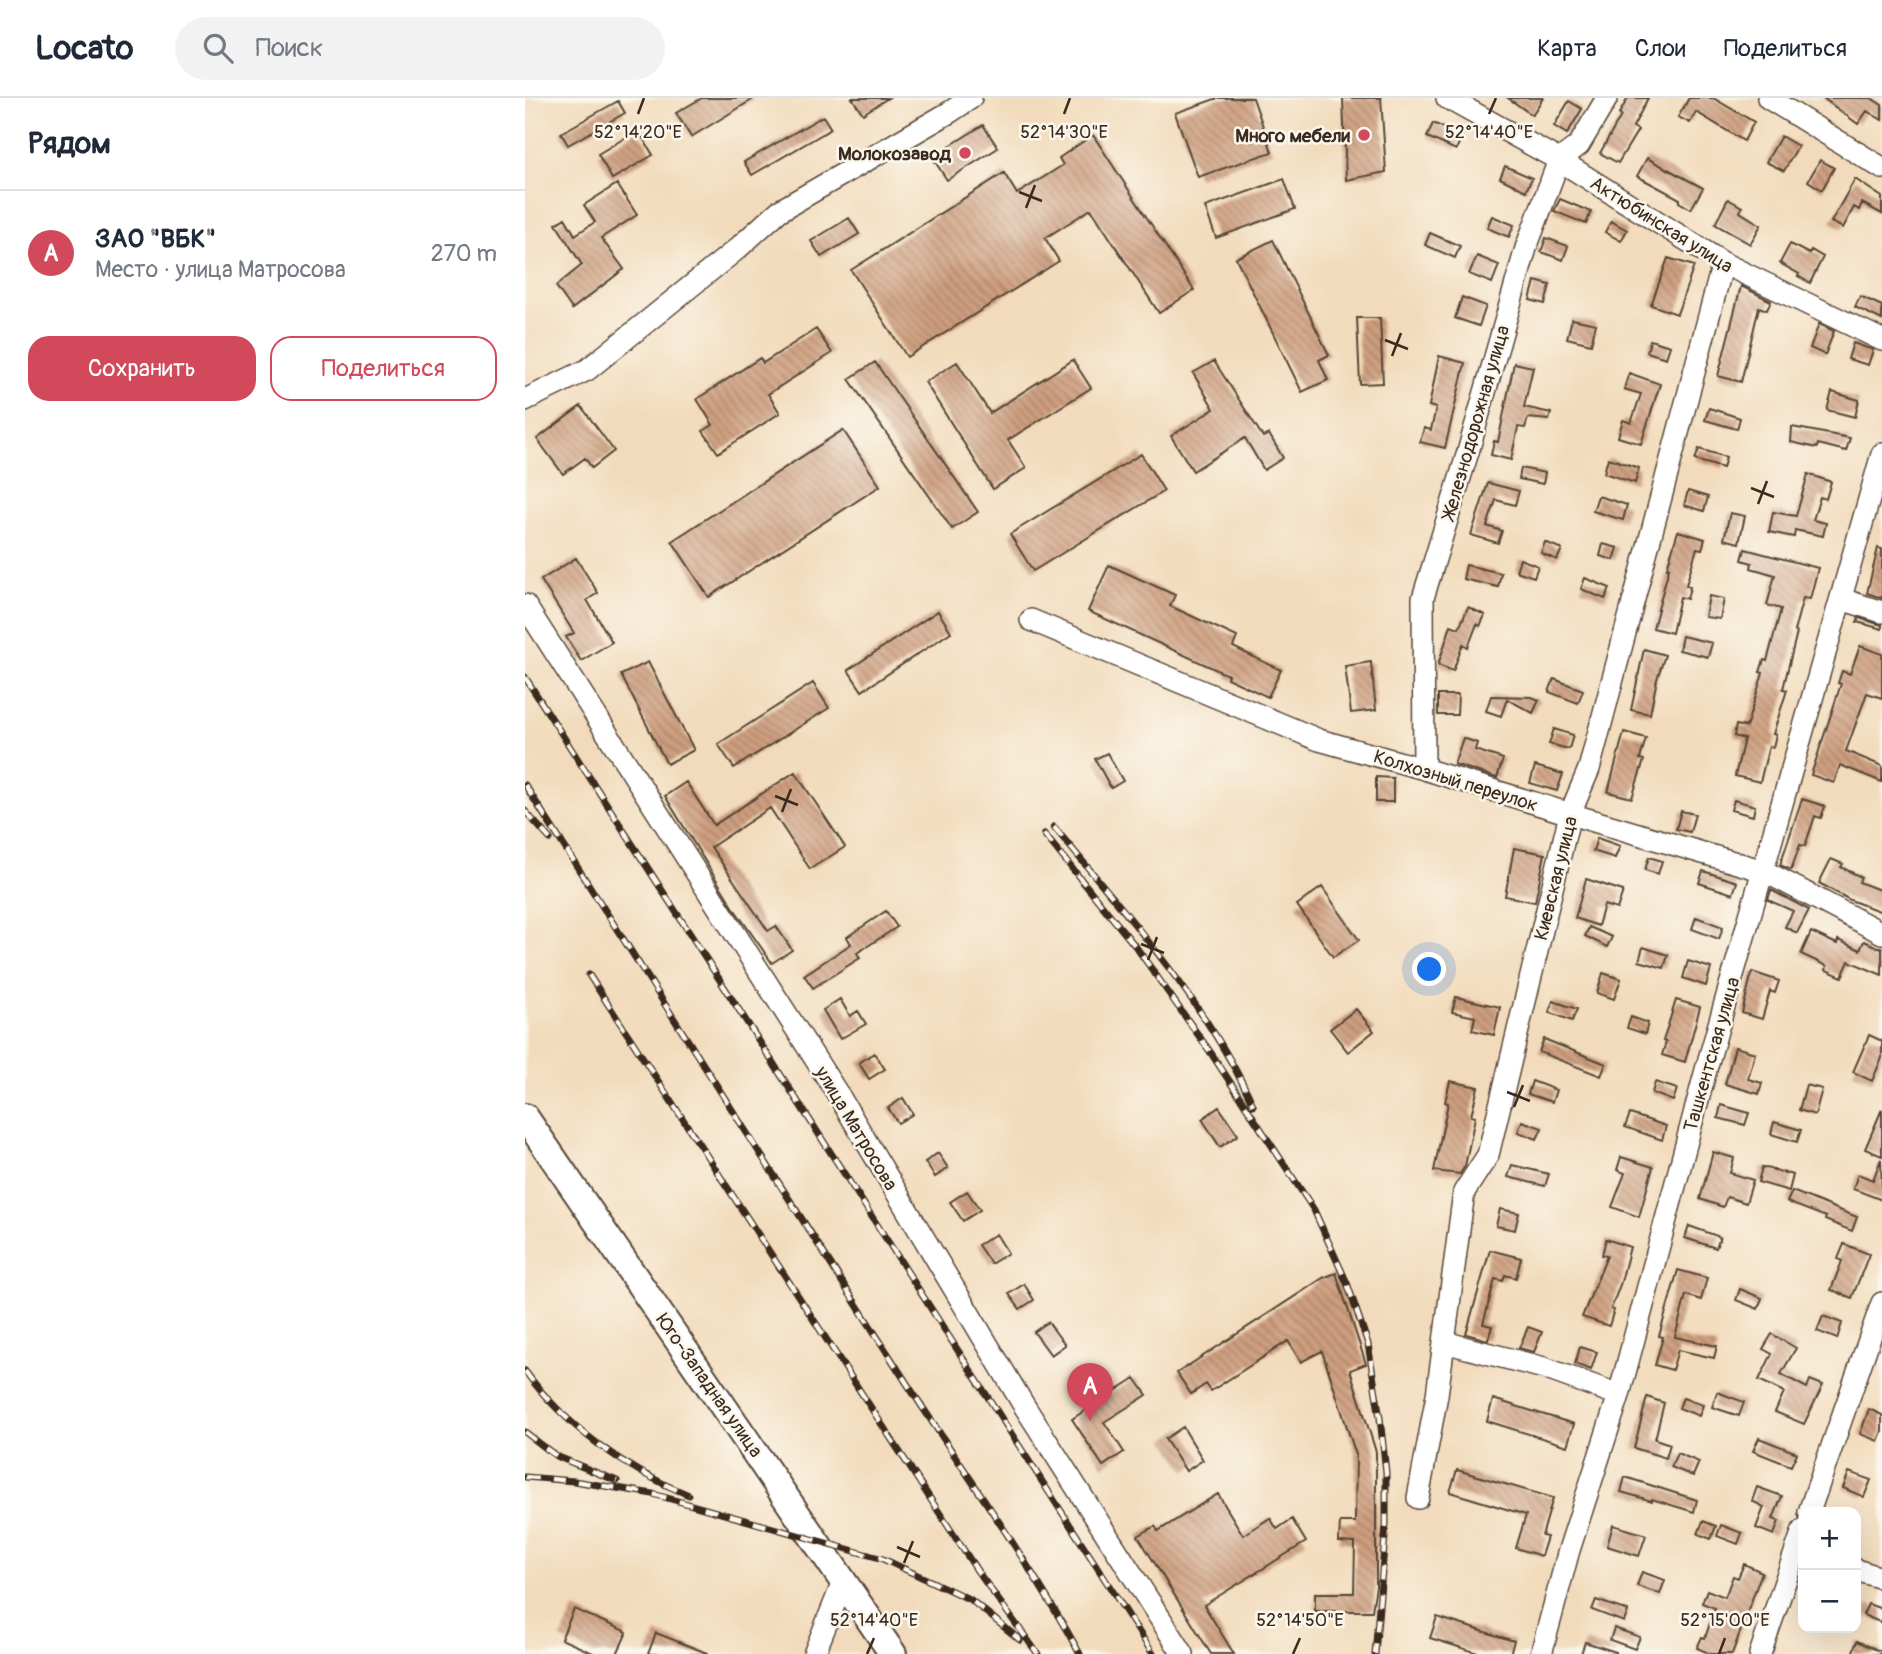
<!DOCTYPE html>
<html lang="ru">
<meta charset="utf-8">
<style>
:root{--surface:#fff;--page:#f2f2f3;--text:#1f2937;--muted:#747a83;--line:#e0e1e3;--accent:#d1495b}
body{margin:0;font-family:Pangolin,sans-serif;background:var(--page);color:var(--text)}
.controls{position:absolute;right:21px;bottom:21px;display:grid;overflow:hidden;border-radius:14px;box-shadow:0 7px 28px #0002}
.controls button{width:63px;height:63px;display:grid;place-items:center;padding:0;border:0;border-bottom:2px solid var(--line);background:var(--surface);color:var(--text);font:35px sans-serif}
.you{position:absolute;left:905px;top:872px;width:24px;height:24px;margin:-18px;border:5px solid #fff;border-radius:50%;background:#1a73e8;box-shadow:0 0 0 10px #1a73e833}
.badge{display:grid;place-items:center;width:46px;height:46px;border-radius:50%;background:var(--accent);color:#fff;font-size:23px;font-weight:700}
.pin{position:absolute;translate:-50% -58px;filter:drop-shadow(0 2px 4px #0008)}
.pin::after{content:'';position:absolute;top:37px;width:24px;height:21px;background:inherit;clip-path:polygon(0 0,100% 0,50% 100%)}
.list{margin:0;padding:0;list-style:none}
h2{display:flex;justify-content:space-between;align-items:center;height:91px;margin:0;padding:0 28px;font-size:30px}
h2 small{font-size:23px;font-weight:400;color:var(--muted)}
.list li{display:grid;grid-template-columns:46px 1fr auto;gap:21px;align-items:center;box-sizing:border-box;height:126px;padding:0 28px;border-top:2px solid var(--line)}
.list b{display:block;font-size:26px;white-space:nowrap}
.list p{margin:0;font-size:23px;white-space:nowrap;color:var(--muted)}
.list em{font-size:23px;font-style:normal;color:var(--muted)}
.actions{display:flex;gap:14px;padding:21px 28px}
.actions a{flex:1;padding:16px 0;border:2px solid var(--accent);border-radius:21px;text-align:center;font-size:24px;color:var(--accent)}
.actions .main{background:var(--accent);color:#fff}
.icon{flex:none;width:38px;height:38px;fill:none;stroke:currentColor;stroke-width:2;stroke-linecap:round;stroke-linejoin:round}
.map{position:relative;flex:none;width:1357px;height:1556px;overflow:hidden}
header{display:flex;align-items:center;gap:42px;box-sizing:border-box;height:98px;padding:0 35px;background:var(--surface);border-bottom:2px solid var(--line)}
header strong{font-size:33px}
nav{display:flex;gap:38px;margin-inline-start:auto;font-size:24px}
.search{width:490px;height:63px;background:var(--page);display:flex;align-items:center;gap:18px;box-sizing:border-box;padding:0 24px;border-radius:38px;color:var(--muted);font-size:26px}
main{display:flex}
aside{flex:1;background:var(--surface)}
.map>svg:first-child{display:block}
</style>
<header>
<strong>Locato</strong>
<div class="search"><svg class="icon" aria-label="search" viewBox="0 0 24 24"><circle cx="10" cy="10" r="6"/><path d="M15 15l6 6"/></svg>Поиск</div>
<nav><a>Карта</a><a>Слои</a><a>Поделиться</a></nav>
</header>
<main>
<aside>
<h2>Рядом<small></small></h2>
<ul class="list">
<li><span class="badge">A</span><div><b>ЗАО &quot;ВБК&quot;</b><p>Место · улица Матросова</p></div><em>270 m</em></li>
</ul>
<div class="actions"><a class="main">Сохранить</a><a>Поделиться</a></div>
</aside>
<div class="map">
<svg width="1357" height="1556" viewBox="0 0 1357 1556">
<defs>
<pattern id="building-back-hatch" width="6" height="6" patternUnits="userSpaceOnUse" patternTransform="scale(1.75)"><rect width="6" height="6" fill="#ce9e7f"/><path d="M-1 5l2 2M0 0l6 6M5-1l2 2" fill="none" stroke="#a88167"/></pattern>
</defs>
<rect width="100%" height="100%" fill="#fbf7ec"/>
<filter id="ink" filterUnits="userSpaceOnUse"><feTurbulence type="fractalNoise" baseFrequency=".0143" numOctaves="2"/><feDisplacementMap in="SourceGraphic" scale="14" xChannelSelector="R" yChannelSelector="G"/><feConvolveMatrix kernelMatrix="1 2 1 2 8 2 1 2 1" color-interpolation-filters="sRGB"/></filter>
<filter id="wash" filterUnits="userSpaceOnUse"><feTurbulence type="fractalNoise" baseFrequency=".00686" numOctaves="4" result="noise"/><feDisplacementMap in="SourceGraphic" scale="28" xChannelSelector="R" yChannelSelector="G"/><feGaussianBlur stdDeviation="1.57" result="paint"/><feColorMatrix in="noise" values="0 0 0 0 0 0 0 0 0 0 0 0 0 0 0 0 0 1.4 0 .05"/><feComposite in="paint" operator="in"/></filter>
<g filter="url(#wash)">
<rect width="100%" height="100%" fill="#f2dbbc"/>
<g id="blocks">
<path fill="url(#building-back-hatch)" d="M177,0H230L166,39L151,15Z
M327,0H363L338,16Z
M693,0H728L747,54L673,79L650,15Z
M818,0H856L861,74L821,82Z
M983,0H1018L1007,17Z
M1103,0H1123L1108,29L1113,32L1093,65L1075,55L1096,18L1094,16Z
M1164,0H1188L1229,24L1219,43L1171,14L1165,25L1153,19Z
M1298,0H1346L1357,7V22L1342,13L1333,26Z
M93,3L100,15L43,47L36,35Z
M1044,3L1057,11L1042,36L1029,28Z
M298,18L306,31L227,77L219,64Z
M908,25L937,38L931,52L902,39Z
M458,27L473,50L422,82L407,59Z
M113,32L128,57L87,81L73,56Z
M568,37L669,192L634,215L566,111L520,140L534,163L382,259L326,172L479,75L492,96L538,67L534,60Z
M1256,38L1273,48L1259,73L1241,64Z
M1122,60L1178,90L1166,111L1154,104L1155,101L1112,78Z
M1295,62L1309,70L1297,92L1283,83Z
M980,68L1007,80L1001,93L975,80Z
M759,81L770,111L691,140L680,109Z
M1330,81L1357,99V116L1337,105L1334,112L1329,109L1318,130L1306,124Z
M92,86L112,117L76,140L99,171L47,211L31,188L57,167L31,126L40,120L50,137L70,124L59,107Z
M1035,101L1066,114L1061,126L1029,113Z
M1203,101L1217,109L1215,114L1236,127L1225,146L1190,126Z
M967,118L989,127L984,139L962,130Z
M324,120L334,136L296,159L286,143Z
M1086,123L1102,132L1096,143L1080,134Z
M905,135L935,148L930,160L900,147Z
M1021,140L1043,148L1038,162L1016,154Z
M748,142L804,257L794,262L803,282L777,294L711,160Z
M1265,146L1284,156L1286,152L1298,159L1285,185L1273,178L1274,176L1255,165Z
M952,158L974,167L967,185L944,176Z
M1143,160L1169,168L1152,216L1126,207Z
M1010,183L1025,187L1020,206L1005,202Z
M1216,188L1246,203L1242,212L1234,209L1216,284L1193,278Z
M1335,198L1357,208V222L1330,209Z
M937,199L961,208L954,228L930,220Z
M832,220H855L858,285L835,286Z
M1047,221L1071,226L1066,246L1042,240Z
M1294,226L1309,233L1300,257L1285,250Z
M291,231L307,255L243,296L255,315L193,355L178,333L188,327L172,301L235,260L238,265Z
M1125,242L1145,248L1141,260L1122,254Z
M1328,245L1348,252L1343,267L1323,261Z
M914,258L940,265L920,350L895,344L899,330L906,332L911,310L904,308Z
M548,262L566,290L483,342L501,370L468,391L400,284L432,264L465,315Z
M689,263L738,339L744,336L758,360L739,372L720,340L668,373L646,338L689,311L668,275Z
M350,264L453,414L427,431L324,281Z
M989,265L1008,269L999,309L1026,315L1024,322L1003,320L1000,330L993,329L986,362L966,357L969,343L973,344Z
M1104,275L1135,286L1116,346L1093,339L1098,322L1106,325L1116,296L1099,291Z
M1307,294L1334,302L1330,319L1302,312Z
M56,308L89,353L67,370L60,360L38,376L12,341Z
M1184,310L1215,320L1212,331L1180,322Z
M1267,329L1325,340L1321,353L1293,346L1292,350L1266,344Z
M318,332L355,388L184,499L147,443Z
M1174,351L1201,359L1198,370L1170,362Z
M616,356L639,393L508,473L485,436Z
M1083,360L1114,370L1110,385L1079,375Z
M996,370L1020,375L1018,386L994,381Z
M1283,376L1306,384L1301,401L1295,399L1288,422L1301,425L1298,438L1270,432L1269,439L1244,434L1248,414L1271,418Z
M963,385L994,393L990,407L971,402L962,428L977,433L973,445L946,437Z
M1163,393L1183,399L1179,413L1159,407Z
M1073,398L1102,407L1098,422L1068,413Z
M1205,415L1220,418L1214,445L1199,441Z
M1153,433L1180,441L1177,451L1172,450L1161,487L1165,489L1162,501L1155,499L1147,535L1128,530L1144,470H1142Z
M1020,444L1037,451L1032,462L1016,455Z
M1078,446L1093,450L1089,462L1075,458Z
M1353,450L1357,451V500L1342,495Z
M1220,451L1293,470L1285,501L1278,500L1269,533L1272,534L1258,591L1262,592L1248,636L1251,637L1248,649L1244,648L1235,684L1210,678L1219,641L1209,638L1211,627L1221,629L1238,575L1235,574L1239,562L1242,563L1256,511L1242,507L1250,477L1226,470L1227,465L1217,462Z
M51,460L73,495L62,502L87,544L56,563L41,539L49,535L16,482Z
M995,461L1013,468L1009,479L991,473Z
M584,467L650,497L645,508L712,539L708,549L756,572L743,599L702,580L703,577L563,513Z
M941,467L976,475L973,489L938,481Z
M1060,480L1085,490L1080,501L1056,491Z
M1184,498L1199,501L1195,521L1180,519Z
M943,509L960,517L955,528L952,526L943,549L938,546L928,573L913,567L926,527L934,530Z
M413,513L426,534L337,593L323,572Z
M1334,520L1357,527V531L1332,524Z
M1157,538L1187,545L1183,559L1154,552Z
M1335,548L1357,556V600L1342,595L1321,653L1357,668V684L1315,667L1309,685L1286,677L1316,586L1313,585L1317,573L1325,576Z
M1119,551L1140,557L1132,581L1125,616L1106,612Z
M123,564L169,652L142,666L96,577Z
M846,564L851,612L826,615L820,568Z
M1029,581L1058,592L1053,605L1024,594Z
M288,585L304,610L209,670L193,646Z
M913,597H933L932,617H913Z
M966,598L1007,599L1014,602L1008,615L982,601L976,618L961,613Z
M1029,631L1048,637L1044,651L1024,646Z
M1099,634L1121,640L1115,661L1119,662L1107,700L1083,694Z
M938,640L952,645L950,652L978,661L972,680L929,666Z
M582,655L598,683L586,690L570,661Z
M1010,668L1038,676L1032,693L1005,685Z
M270,674L320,749L285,771L245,710L186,749L243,833L251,828L267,852L247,865L210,812L140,698L161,684L189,727Z
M851,679L868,680V704H851Z
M1277,701L1300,708L1296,720L1290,718L1280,748L1275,747L1266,772L1255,767Z
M1209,702L1230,708L1228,718L1206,712Z
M1156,713L1170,716L1165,734L1151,731Z
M1072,740L1095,748L1090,760L1068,753Z
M989,750L1020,756L1010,804L980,798Z
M1124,759L1137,763L1133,776L1120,772Z
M1306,761L1318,766L1316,769L1336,779L1334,784L1357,793V814L1325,802L1294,785Z
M1178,773L1212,784L1208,796L1174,785Z
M1061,781L1098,793L1092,811L1079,807L1073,828L1050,820Z
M797,789L834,842L808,859L772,807Z
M1246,792L1284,812L1272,835L1260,829L1268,813L1243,802Z
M361,813L372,829L332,855L335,860L288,890L279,877L326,846L322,839Z
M1171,819L1198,829L1194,841L1167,831Z
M1064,829L1087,839L1082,849L1060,838Z
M1286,834L1312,846L1313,842L1335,852L1339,843L1357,851V877L1324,863L1317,879L1301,872L1302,868L1276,856Z
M1118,849L1143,857L1139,870L1114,863Z
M1163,863L1186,870L1181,888L1158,880Z
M1227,874L1254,883L1250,895L1245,893L1237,921L1217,915Z
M1078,875L1096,881L1089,901L1072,895Z
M931,899L975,909L969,937L947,932L950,919L927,914Z
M315,901L325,918L333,913L341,926L315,941L298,912Z
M1151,902L1175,909L1160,964L1137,957L1141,944L1138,943Z
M1028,903L1052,911L1047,923L1024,914Z
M831,911L849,933L823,954L805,931Z
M1106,919L1123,925L1120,936L1102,930Z
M1344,937L1357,943V960L1347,983L1328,974Z
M1019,941L1081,966L1076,978L1014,954Z
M1210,949L1230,955L1223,981L1237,985L1234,996L1200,986Z
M349,955L360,971L344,981L334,965Z
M925,983L953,989L946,1018L950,1019L940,1068L935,1076L909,1073L923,1005L920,1004Z
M1007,983L1031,992L1027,1004L1003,996Z
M1130,984L1152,991L1148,1003L1127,995Z
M1281,987L1297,991L1290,1017L1274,1012Z
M378,1000L388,1016L373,1025L363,1010Z
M1196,1007L1224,1015L1220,1027L1193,1020Z
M694,1009L713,1037L695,1049L677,1021Z
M1357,1011V1058L1340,1051Z
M1105,1016L1141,1028L1137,1042L1100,1029Z
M997,1023L1017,1030L1012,1041L993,1034Z
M1249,1024L1276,1032L1272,1044L1246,1036Z
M1188,1054L1209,1060L1205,1075L1228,1082L1221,1105L1202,1099L1198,1109L1175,1101Z
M413,1055L423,1070L410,1079L400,1064Z
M1096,1059L1128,1069L1114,1119L1087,1109L1100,1075L1092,1072Z
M1356,1061L1357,1102L1328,1091L1333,1076L1348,1082Z
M987,1067L1024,1076L1020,1088L983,1079Z
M1237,1069L1268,1077L1264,1093L1233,1084Z
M442,1093L455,1112L438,1123L425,1104Z
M1267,1093L1332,1119L1327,1133L1300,1122L1301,1119L1262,1104Z
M975,1111L994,1115L990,1132L971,1128Z
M1164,1128L1195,1139L1191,1150L1160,1140Z
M471,1136L483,1155L466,1166L453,1147Z
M1081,1141L1105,1149L1096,1184L1086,1211L1089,1212L1084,1228L1057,1219L1082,1158L1077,1157Z
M1319,1146L1344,1156L1327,1200L1306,1192L1317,1163L1313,1161Z
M965,1152L996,1160L991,1180L980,1177L978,1183L970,1181L958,1226L967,1228L963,1242L941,1236Z
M1153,1172L1182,1180L1176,1202L1161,1197L1150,1239L1192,1248L1189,1260L1153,1252L1147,1272L1130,1267L1138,1239L1134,1238Z
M811,1175L841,1266L825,1272L851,1354V1488L847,1513H790V1495H829L830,1445L814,1444L815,1424H830L831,1357L797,1253L776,1264L763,1243L686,1293L681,1286L666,1296L652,1275L798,1180Z
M499,1186L509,1202L495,1211L484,1196Z
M1215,1191L1237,1200L1233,1211L1211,1202Z
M1298,1218L1317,1225L1312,1241L1292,1233Z
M523,1224L540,1247L526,1257L509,1234Z
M1003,1229L1017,1234L1009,1254L994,1250Z
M1247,1236L1271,1250L1256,1276L1282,1290L1285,1282L1298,1287L1279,1326L1250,1314L1259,1294L1234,1282L1247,1256L1238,1251Z
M1055,1249L1072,1254L1066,1272L1050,1266Z
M610,1280L622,1297L579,1324L599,1354L578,1368L547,1321Z
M1192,1294L1219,1304L1214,1318L1187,1309Z
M1122,1299L1139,1305L1130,1341L1145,1346L1141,1360L1109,1350Z
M1158,1300L1178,1307L1174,1318L1154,1310Z
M968,1301L1049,1326L1042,1348L962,1323Z
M1344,1311L1357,1317V1333L1353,1343L1335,1336Z
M658,1329L678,1362L661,1373L640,1341Z
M1234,1340L1272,1355L1266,1368L1228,1353Z
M1152,1355L1174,1364L1168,1378L1146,1369Z
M932,1372L1028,1400L1017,1438L1022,1439L1016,1458L991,1450L1001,1417L925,1394Z
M1324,1374L1346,1382L1339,1399L1318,1390Z
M1100,1379L1172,1402L1169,1414L1127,1401V1403L1096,1394Z
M1232,1389L1257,1398L1248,1421L1254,1423L1249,1437L1231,1430L1239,1409L1227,1403Z
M693,1396L718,1437L745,1420L752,1431L767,1421L781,1444L679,1507L709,1556H686L613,1438L630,1428L633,1433Z
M1178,1423L1191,1428L1186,1441L1173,1436Z
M1088,1427L1121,1437L1114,1458L1082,1448Z
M1196,1427L1217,1435L1213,1446L1192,1438Z
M1219,1466L1237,1474L1207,1556H1186L1172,1550L1177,1539L1180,1540L1190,1510L1177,1505L1182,1492L1200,1499L1208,1478L1213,1480Z
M1117,1474L1140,1482L1135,1496L1112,1488Z
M1071,1502L1103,1513L1099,1524L1067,1512Z
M1343,1506L1357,1511V1525L1338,1517Z
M49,1511L102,1534L92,1556H70L36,1541Z
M912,1519L989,1543L985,1556H956L905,1540Z
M1089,1530L1115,1539L1110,1551L1085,1542Z
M131,1535L182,1555V1556H123Z
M1332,1543L1357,1554V1556H1327Z
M1060,1544L1091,1554V1556H1056Z"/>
</g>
</g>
<g filter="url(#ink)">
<use href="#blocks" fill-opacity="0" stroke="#564536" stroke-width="2"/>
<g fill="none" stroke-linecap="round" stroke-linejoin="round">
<g stroke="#564536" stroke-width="24">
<path id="minor" d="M922,0L1034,62L1198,165L1357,242
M1243,0L1357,70
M0,302L62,272L212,151L254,113L425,14L446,0
M1316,501L1357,514
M0,507L314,998L498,1306L658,1556
M506,522L794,642L899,671L1045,716L1239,773L1357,835
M899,671L898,500L943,354L1001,150L1034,62L1054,47L1082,0
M919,1244L1019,1270L1094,1297
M893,1400L912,1297L939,1094L963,1057L1045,716L1064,671L1198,165
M1284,1414L1357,1205
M1331,1472L1357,1480
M289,1556L319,1482
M1016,1556L1044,1452L1094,1297L1182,968L1357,356
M1235,1556L1278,1432"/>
</g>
<g stroke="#564536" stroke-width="30">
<path id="major" d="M0,1019L368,1556"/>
</g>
<use href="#minor" stroke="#fff" stroke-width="21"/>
<use href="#major" stroke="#fff" stroke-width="26"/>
<g stroke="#3b2a1e" stroke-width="7">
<path id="rail" d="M0,579L628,1556
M0,687C127,886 254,1086 381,1284C440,1375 503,1462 555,1556
M0,713L25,741
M529,729C600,815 682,905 728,1007
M519,736L611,849L686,955L789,1112L822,1185L843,1246L855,1320L861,1374V1426L850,1556
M64,877L453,1474L513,1556
M0,1273C40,1328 101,1372 164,1397
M0,1334L31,1358L92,1383
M0,1379L49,1383L128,1396L358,1461L446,1502L495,1542"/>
</g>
<use href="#rail" stroke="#fbf7ec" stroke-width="4.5" stroke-dasharray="13" stroke-linecap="butt"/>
</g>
</g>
<path fill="none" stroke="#3b2a1e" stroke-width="2.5" d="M113,16L119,0M539,16L545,0M964,16L971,0M494,94L517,103M501,110L510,87M860,242L883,251M867,258L876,235M1226,390L1249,399M1233,406L1242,383M250,698L273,707M257,714L266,691M616,846L639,855M623,862L632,839M982,994L1005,1003M989,1009L998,987M372,1449L395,1459M379,1465L388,1443M342,1556L349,1540M768,1556L775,1540M1194,1556L1200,1540"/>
<g fill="#d1495b" stroke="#fbf7ec" stroke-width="2.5">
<circle cx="839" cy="37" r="7"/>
<circle cx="440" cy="55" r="7"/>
</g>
<g text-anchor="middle" stroke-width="5" stroke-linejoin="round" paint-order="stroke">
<g font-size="19" font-weight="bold" fill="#3b2a1e" stroke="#fbf7ec" text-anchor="end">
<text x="825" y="44">Много мебели</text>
<text x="426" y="62">Молокозавод</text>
</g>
<g font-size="19" fill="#3b2a1e" stroke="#fbf7ec">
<text transform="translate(1137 126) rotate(32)" y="7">Актюбинская улица</text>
<text transform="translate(950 324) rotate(-74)" y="7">Железнодорожная улица</text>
<text transform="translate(931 682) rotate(17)" y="7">Колхозный переулок</text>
<text transform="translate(1030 780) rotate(-76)" y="7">Киевская улица</text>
<text transform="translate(1186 956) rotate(-74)" y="7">Ташкентская улица</text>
<text transform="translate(332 1030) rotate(59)" y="7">улица Матросова</text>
<text transform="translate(185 1287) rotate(55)" y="7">Юго-Западная улица</text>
</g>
</g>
<g font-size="18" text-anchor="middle" fill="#3b2a1e" stroke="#fbf7ec" stroke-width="5" stroke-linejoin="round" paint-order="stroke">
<text x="113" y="40">52°14'20"E</text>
<text x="539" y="40">52°14'30"E</text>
<text x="964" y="40">52°14'40"E</text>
<text x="349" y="1528">52°14'40"E</text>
<text x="775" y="1528">52°14'50"E</text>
<text x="1200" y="1528">52°15'00"E</text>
</g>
</svg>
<div class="controls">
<button>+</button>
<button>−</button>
</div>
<div class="you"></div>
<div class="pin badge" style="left:565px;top:1323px">A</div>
</div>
</main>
